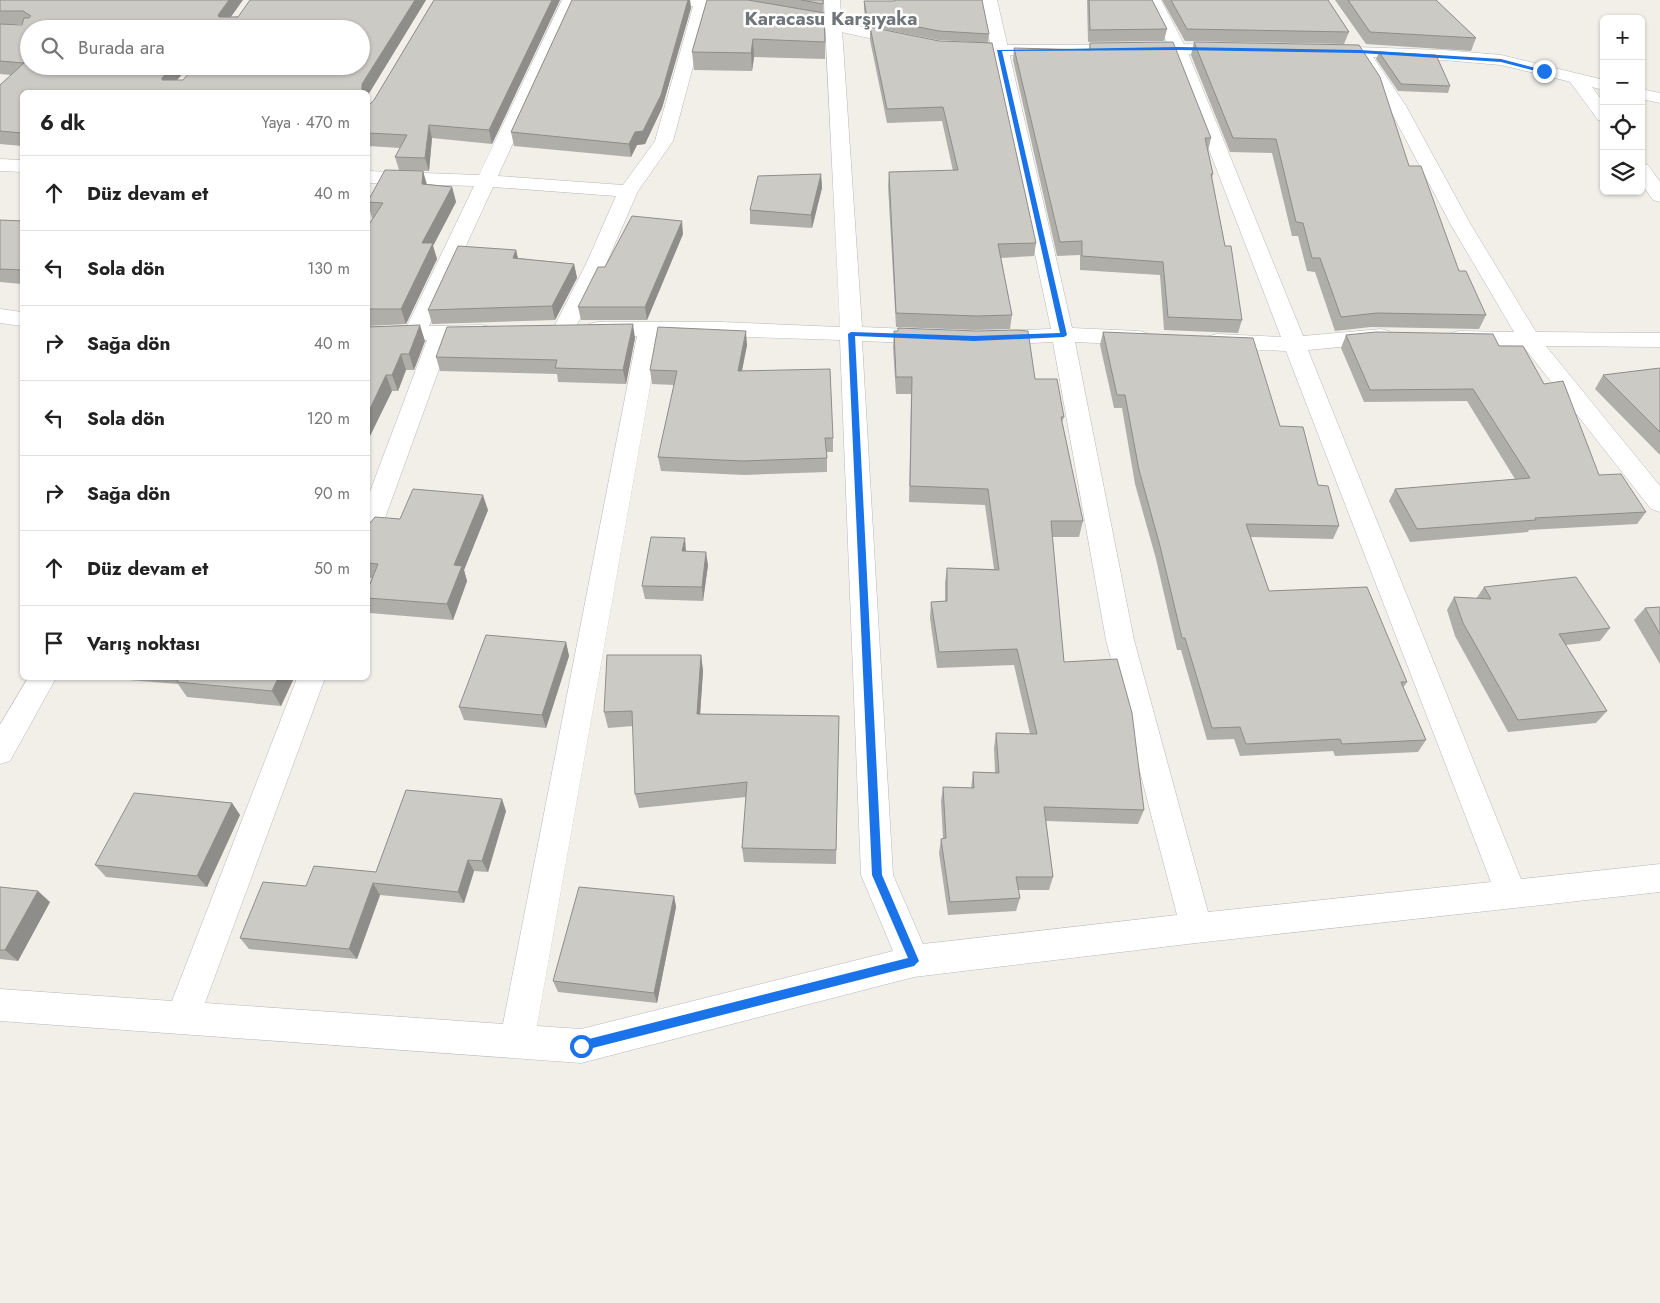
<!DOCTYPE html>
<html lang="tr">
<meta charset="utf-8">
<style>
:root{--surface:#fff;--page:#f2f2f2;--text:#222;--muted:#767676;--line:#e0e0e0}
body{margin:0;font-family:Jost,sans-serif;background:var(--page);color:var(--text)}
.controls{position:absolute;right:15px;top:15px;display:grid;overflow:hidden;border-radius:8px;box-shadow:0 1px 4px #0004}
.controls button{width:45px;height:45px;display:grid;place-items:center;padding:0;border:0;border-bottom:1px solid var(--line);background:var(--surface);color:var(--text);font:25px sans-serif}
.stop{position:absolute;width:15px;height:15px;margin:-11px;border:4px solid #1a73e8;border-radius:50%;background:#fff}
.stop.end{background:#1a73e8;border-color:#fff;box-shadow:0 1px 5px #0008}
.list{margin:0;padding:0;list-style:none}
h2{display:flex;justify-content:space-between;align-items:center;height:65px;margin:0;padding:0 20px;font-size:21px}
h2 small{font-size:16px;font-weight:400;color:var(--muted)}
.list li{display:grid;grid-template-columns:32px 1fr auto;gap:15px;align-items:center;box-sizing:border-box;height:75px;padding:0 20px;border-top:1px solid var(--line)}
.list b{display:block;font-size:19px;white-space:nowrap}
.list em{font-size:16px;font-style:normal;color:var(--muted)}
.icon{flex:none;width:28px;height:28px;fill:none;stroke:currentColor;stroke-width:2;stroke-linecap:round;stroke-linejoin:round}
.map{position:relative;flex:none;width:1660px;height:1303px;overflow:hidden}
.search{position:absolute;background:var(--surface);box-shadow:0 1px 4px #0004;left:20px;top:20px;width:350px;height:55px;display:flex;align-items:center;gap:12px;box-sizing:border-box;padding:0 18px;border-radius:28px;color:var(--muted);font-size:19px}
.panel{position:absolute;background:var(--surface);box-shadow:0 1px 4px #0004;left:20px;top:90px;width:350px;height:590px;border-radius:8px}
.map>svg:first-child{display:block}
</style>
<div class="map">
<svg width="1660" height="1303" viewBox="0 0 1660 1303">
<rect width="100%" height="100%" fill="#f1efe8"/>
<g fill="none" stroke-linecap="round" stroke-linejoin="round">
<g stroke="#b5b8bc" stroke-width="1">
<path id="street" d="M562,0H578L498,176L623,185L655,141L694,3L696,0H708L710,3L673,141L638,191L606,264L575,329L572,334L564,336L556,334L553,329L586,264L616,196L493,187L429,326L482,325L490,327L493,332L490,337L482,339H450L381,529L377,536L368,538V497L427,340L368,341V327L407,326L474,186L368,183V171L479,175Z
M824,0H840L862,327L932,330L940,332L943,337L940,342L932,344L862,341L893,875L923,944L1177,915L1106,640L1053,342L992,345L984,343L981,338L984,333L992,331L1051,329L981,0H997L1072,328L1139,331L1147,333L1150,338L1147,343L1139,345L1075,342L1134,640L1208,912L1491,882L1286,351L1217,348L1209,346L1206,341L1209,336L1217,334L1281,337L1170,48L1145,0H1161L1186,48L1303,336L1381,329L1389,331L1392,336L1389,341L1381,343L1308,350L1521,879L1660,864V892L1196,943L914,977L581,1063L0,1021V989L172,1001L297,678H325L205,1003L503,1024L637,336H597L589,334L586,329L589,324L597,322H721L840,327ZM659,336H721L840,340L861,875L893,951L581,1029L537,1026Z
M1363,50L1369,51L1406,106L1471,225L1536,332L1660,333V347L1546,346L1660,486V512L1651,509L1523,346L1459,345L1451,343L1448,338L1451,333L1459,331L1514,332L1451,225L1388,106L1354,55L1357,51Z
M1577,74L1583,75L1604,103V121L1598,120L1568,79L1571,75Z
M0,159L22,160V172L0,171Z
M1641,163L1648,165L1660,182V202L1653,200L1641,183Z
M0,309L22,312V326L0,323Z
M28,678H56L10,761L0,764V725Z"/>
</g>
<g stroke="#b6babf" stroke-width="1">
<path id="secondary" d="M678,0H716L748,6L750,9L748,12L742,14L686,5L680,3Z
M787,11L906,36L912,37L914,41L912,45L906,46L781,19L779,16L781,13Z
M956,43L1000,45L1231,44L1237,45L1239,49L1237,53L1231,54L1000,55L950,52L948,48L950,44Z
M1326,46L1443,50L1501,55L1604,80V90L1501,65L1443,60L1320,55L1318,51L1320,47Z
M1641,89L1660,93V103L1641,99Z"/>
</g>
<use href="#street" fill="#fff" fill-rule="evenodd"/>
<use href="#secondary" fill="#fff" fill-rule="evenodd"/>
</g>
<path fill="#afaea9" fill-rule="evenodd" d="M0,0L231,17L426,0L368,95V92H22V146L0,144V85L11,75L0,74V24L22,25L23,24H0ZM361,29L183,80H177L189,66H29Z
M434,0H560L492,144L432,138L429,171L399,170L395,157L400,148L368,146V105L370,104L374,100Z
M572,0H690L691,8L662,108L645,144L637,145L631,157L514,146L511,132Z
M707,0H823L825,42V59L754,57L752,71L694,70L692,52Z
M1087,0H1152L1167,29L1164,41L1088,42Z
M1162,0H1328L1349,32L1344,44L1185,41Z
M1335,0H1436L1476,38L1471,51L1366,44Z
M864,1L989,34L988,43L938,40L867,26L864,10Z
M870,27L939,41L1036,243L1034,256L1001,258L1012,315L1010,329L974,330L896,327L888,186L889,172L953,171L942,121L887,123L870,40Z
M1194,42L1409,166L1459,271L1486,315L1479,329L1371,327L1335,331L1315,272L1307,271L1298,236H1292L1272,153L1230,152L1191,55Z
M1090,43L1211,138L1208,151L1213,174L1212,179L1225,246L1242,320L1238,333L1164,330L1160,275L1080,270V255L1057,256L1013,60L1014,48L1089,50Z
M1379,52L1450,86L1448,93L1398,91L1376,59Z
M423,171L427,184L452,187L456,202L433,246L437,259L406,324L368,326V226L373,218H372L368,204V201Z
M821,174L822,188L812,228L750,224V210Z
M0,220L22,221V284L0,282Z
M683,234L647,320H581L578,307L605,267Z
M516,250L518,258L574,264L577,278L555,320L432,324L428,310Z
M368,327L425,341L414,370H406L398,391H392L368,440Z
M894,331L1035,379L1064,417L1062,422L1083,521L1079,537H1052L1064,662L1144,810L1138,824L1046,821L1053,877L1049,890H1018L1020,898L1016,911L948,915L939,853L941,839H943L941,801L943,787L971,788L973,772L995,773L994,748L996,733L1030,734L1014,665L937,668L930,618L931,602L945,601V583L947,568L994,569L985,505L909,502L911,394H896L893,347Z
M1103,332L1280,426L1318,485L1339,526L1333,539L1251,537L1269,591L1407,682L1403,688L1426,740L1418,752L1335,756L1333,751L1240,756L1234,739L1207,740L1181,650H1177L1156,559L1135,484L1122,408H1114L1100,345Z
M1346,335L1499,346L1544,384L1599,475L1646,512L1637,524L1529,530L1528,532L1410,542L1389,501L1395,489L1515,479L1467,401L1364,402L1341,348Z
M635,338L626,384L558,382L557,374L440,371L436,357Z
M747,345L742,371L833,438V452H827V472L744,475L661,471L658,457L674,385L652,384L650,370Z
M1660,368V455L1595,389L1603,375Z
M488,510L464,570L467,581L453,620L370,613L368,607V589L372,578H368V523L400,519Z
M686,551L708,565L703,601L645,599L642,586Z
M1484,587L1610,628L1600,641L1566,645L1607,711L1596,723L1508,732L1455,636L1447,610L1454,597L1476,599Z
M1660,607V664L1634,620L1645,608Z
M566,642L569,656L546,728L464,720L459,707Z
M701,655L703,671L700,714L839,716L836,864L744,862L742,848L746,797L639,808L635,794L633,726L608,728L604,712Z
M104,678H294L281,706L187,697L178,684Z
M232,803L240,815L207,887L106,877L95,865Z
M506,811L488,872L474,871L464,903L380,895L357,959L249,949L240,938L306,886L376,872Z
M0,887L50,902L18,961L0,959Z
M674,896L676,907L657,1003L558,992L553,981Z"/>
<path fill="#8f8d8a" d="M229,0H243L223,28L218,15Z
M415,0H426L368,95V92H362V84Z
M552,0H560L492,144L489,130Z
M688,0H690L691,8L662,108L645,144L637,145L631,157L629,144Z
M753,39L754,57L752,71L751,53Z
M172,66H189L168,91L162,80V78Z
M429,125L432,138L429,171L425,158Z
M423,171L427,187L422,184Z
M821,174L822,188L812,228L811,215Z
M452,187L456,202L433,246L437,259L406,324L401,309L422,243Z
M682,221L683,234L647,320L645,307Z
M516,250L519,264L513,258Z
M574,264L577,278L555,320L552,306Z
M633,324L635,338L626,384L623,370Z
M420,325L425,341L414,370L409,354Z
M746,331L747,345L739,385L738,371Z
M401,354L406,370L398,391L392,375Z
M386,375L392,391L368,440V413Z
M483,495L488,510L464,570L467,581L453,620L447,604L454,565Z
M685,538L686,551H682Z
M706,552L708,565L703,601L702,587Z
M566,642L569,656L546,728L542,715Z
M701,655L703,671L699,730L697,714Z
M278,678H294L281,706L272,691Z
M502,799L506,811L488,872L482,861Z
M232,803L240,815L207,887L197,876Z
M468,860L474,871L464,903L458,892Z
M373,883L380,895L357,959L349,949Z
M38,891L50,902L18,961L5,950Z
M674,896L676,907L657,1003L654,993Z"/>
<path fill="#cccac5" stroke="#8f8d8a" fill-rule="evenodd" d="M0,0H229L218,15L219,17H238L250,0H415L362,84V92H22V133L0,131V85L24,63L0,61V24L22,25L24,18H29L31,16L23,11H0ZM29,29H361V66H195L183,80H162V78L172,66H29Z
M434,0H552L489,130L429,125L425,158L395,157L407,135L368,133V105L370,104L374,100Z
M572,0H688L661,95L643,131L635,132L629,144L511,132Z
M707,0H748L824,13L825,42L753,39L751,53L692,52Z
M801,0H823V4Z
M895,0H982L989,34L939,31L867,17L864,1H895Z
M1089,0H1152L1167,29L1090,30Z
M1171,0H1328L1349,32L1187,29Z
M1348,0H1436L1476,38L1370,32Z
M870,27L939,41L992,43L1036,243L998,244L1012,315L976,316L896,313L889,172L958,170L943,107L887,109Z
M1173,42L1211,138H1205L1213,174H1211L1225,246H1231L1242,320L1168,317L1163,262L1082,256V241L1060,242L1014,48L1090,50V43Z
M1194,42L1359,45L1380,77L1409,166H1421L1459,271H1466L1486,315L1377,313L1341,317L1320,258H1312L1303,223L1296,222L1276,139L1233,138Z
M1379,52L1436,55L1450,86L1401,84Z
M385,170L423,171L422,184L452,187L422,243H433L401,309H368V232L369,229H368V226L383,203L368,202V201Z
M821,174L811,215L750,210L758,176Z
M632,216L682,221L645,307H578L598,267H605Z
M0,220L22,221V270L0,269Z
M458,246L516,250L513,258L574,264L552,306L428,310Z
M633,324L623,370L555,368L557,360L436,357L447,327Z
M420,325L409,354H401L392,375H386L368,413V327Z
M658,327L746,331L738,371L830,369L833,438H825L827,458L743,461L658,457L677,371L650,370Z
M898,328L976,331L1016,330L1028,331L1035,379H1057L1064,417H1061L1083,521H1051L1064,662L1117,659L1132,713L1144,810L1044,807L1053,877H1016L1020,898L950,902L941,839L946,838L943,787L974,788L973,772L999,773L996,733L1037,734L1017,649L939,652L931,602L947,601V568L999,570L988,489L910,486L912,377H896L894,331H898Z
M1103,332L1253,338L1280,426L1303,427L1318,485L1328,486L1339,526L1246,524L1269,591L1367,587L1407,682H1401L1426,740L1342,744L1340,739L1246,744L1240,727L1212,728L1185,638H1182L1160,546L1139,470L1125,395H1117Z
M1376,332L1493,334L1499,346H1523L1544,384L1563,381L1599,475L1621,474L1646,512L1535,518L1536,520L1417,529L1395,489L1530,478L1473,389L1370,390L1346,335Z
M1660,368V432L1603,375Z
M413,489L483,495L454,565L462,566L447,604L368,598V589L378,564L368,563V523L371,522L375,517L400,519Z
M651,537L685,538L682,551L706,552L702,587L642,586Z
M1576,577L1610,628L1559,634L1607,711L1518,720L1463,623L1454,597L1491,599L1484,587Z
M1660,607V634L1645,608Z
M486,635L566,642L542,715L459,707Z
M607,655H701L697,714L839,716L836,850L742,848L747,782L635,794L632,711L604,712Z
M179,678H278L272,691L177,682Z
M406,790L502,799L482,861L468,860L458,892L373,883L349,949L240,938L263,882L306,886L314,866L376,872Z
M134,793L232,803L197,876L95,865Z
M0,887L38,891L5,950H0Z
M579,887L674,896L654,993L553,981Z"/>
<path fill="#1a73e8" d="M1178,47L1360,50L1501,59L1547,71L1544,73L1501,62L1360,53L1178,50L1002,51L1067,335L1064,337L974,341L855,336L882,875L919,961L914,966L581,1051L578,1050V1043L581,1041L908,958L872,875L848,334L851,332L974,336L1060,333L997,50Z"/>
<g text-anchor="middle" stroke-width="5" stroke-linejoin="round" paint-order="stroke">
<g font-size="19" font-weight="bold" fill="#70757a" stroke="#fff">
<text x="831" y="25">Karacasu Karşıyaka</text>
</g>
</g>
</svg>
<div class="controls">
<button>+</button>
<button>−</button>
<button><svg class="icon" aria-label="locate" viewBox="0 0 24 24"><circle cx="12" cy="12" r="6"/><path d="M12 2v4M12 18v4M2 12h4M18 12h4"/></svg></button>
<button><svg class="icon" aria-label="layers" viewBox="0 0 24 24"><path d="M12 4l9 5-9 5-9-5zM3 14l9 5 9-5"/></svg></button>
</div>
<div class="stop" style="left:581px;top:1046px"></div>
<div class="stop end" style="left:1544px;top:71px"></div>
<div class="search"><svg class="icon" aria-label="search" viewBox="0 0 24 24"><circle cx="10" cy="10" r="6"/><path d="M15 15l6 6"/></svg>Burada ara</div>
<section class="panel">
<h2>6 dk<small>Yaya · 470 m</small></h2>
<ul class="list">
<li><svg class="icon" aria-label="ahead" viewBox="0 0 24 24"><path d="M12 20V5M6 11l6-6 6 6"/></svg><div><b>Düz devam et</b></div><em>40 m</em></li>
<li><svg class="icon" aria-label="left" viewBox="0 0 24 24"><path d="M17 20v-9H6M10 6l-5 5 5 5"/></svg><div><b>Sola dön</b></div><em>130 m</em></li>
<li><svg class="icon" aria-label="right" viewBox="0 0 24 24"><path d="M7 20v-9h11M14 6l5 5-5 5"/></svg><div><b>Sağa dön</b></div><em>40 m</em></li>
<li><svg class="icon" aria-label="left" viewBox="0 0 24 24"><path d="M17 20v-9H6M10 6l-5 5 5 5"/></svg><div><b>Sola dön</b></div><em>120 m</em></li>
<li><svg class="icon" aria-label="right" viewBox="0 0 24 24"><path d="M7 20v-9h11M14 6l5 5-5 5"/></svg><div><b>Sağa dön</b></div><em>90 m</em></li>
<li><svg class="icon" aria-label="ahead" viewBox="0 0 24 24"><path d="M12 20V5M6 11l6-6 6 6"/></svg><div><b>Düz devam et</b></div><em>50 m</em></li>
<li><svg class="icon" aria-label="arrive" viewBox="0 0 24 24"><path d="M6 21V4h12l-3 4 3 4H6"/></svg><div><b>Varış noktası</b></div></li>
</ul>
</section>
</div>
